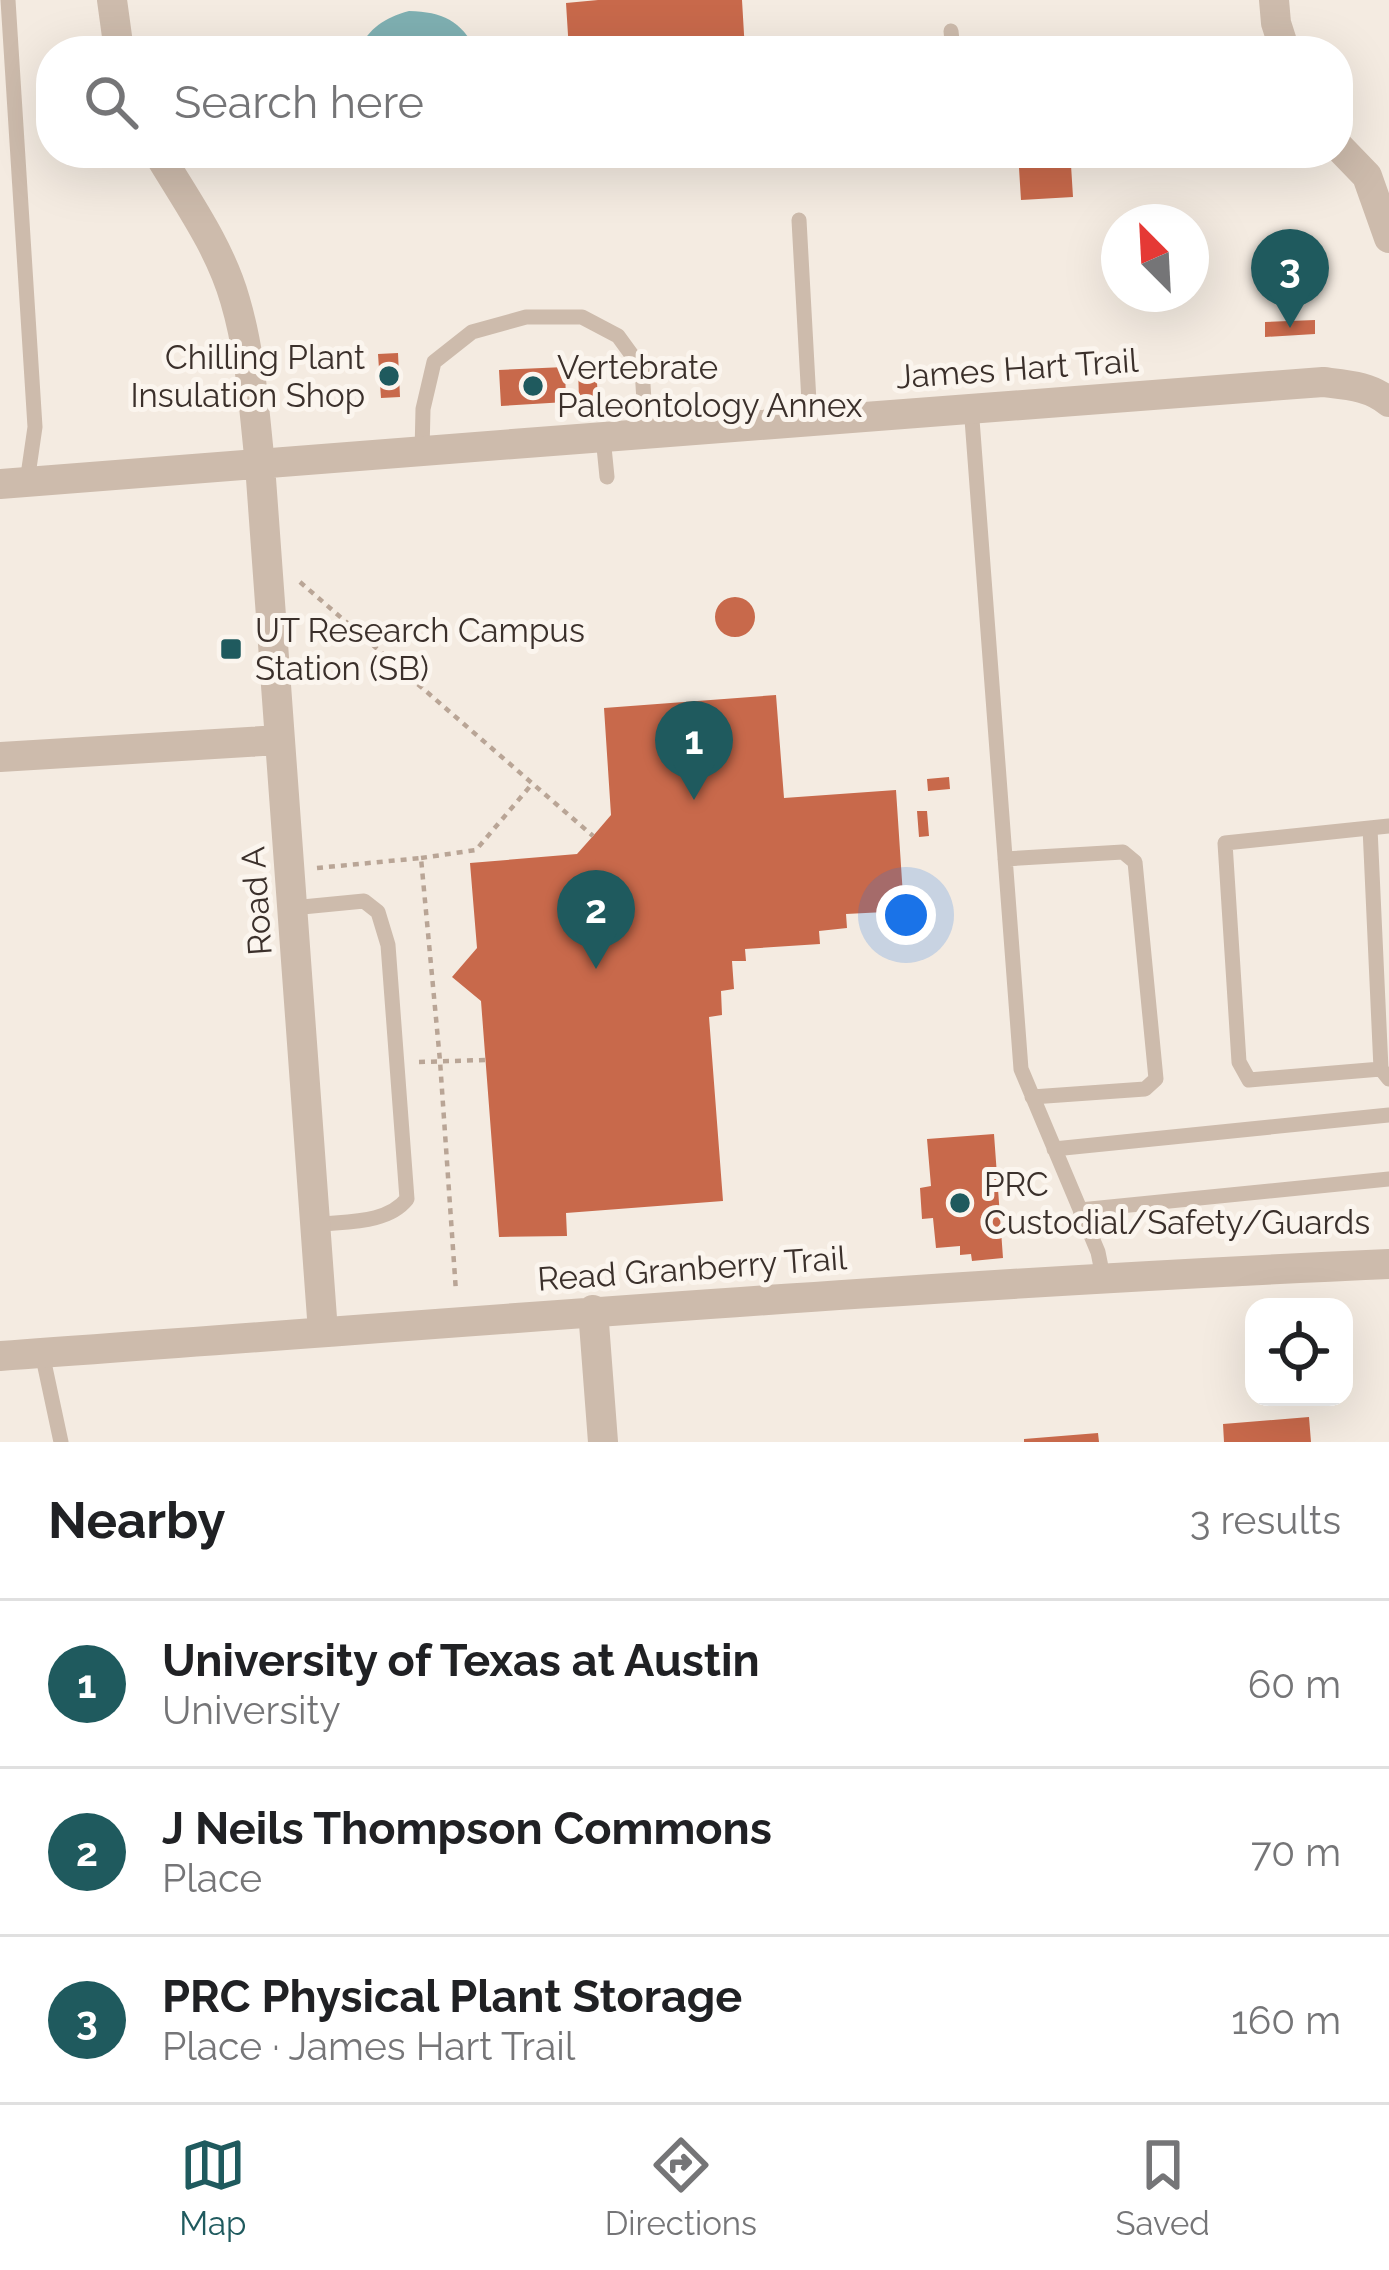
<!DOCTYPE html>
<meta charset="utf-8">
<style>
:root{--surface:#fff;--page:#f2f2f2;--text:#202124;--muted:#757577;--line:#e0e0e0;--accent:#1f5a5e}
body{margin:0;font-family:Raleway,sans-serif;background:var(--page);color:var(--text)}
.controls{position:absolute;right:36px;bottom:36px;display:grid;overflow:hidden;border-radius:24px;box-shadow:0 12px 48px #0002}
.controls button{width:108px;height:108px;display:grid;place-items:center;padding:0;border:0;border-bottom:3px solid var(--line);background:var(--surface);color:var(--text);font:60px sans-serif}
.compass{position:absolute;left:1101px;top:204px;width:108px;height:108px;border-radius:50%;background:var(--surface);box-shadow:0 12px 48px #0002;rotate:336deg}
.you{position:absolute;left:906px;top:915px;width:42px;height:42px;margin:-30px;border:9px solid #fff;border-radius:50%;background:#1a73e8;box-shadow:0 0 0 18px #1a73e833}
.badge{display:grid;place-items:center;width:78px;height:78px;border-radius:50%;background:var(--accent);color:#fff;font-size:39px;font-weight:700}
.pin{position:absolute;translate:-50% -99px;filter:drop-shadow(0 3px 6px #0008)}
.pin::after{content:'';position:absolute;top:63px;width:42px;height:36px;background:inherit;clip-path:polygon(0 0,100% 0,50% 100%)}
.list{margin:0;padding:0;list-style:none}
h2{display:flex;justify-content:space-between;align-items:center;height:156px;margin:0;padding:0 48px;font-size:51px}
h2 small{font-size:39px;font-weight:400;color:var(--muted)}
.list li{display:grid;grid-template-columns:78px 1fr auto;gap:36px;align-items:center;box-sizing:border-box;height:168px;padding:0 48px;border-top:3px solid var(--line)}
.list b{display:block;font-size:45px;white-space:nowrap}
.list p{margin:0;font-size:39px;white-space:nowrap;color:var(--muted)}
.list em{font-size:39px;font-style:normal;color:var(--muted)}
.icon{flex:none;width:66px;height:66px;fill:none;stroke:currentColor;stroke-width:2;stroke-linecap:round;stroke-linejoin:round}
.map{position:relative;flex:none;width:1389px;height:1442px;overflow:hidden}
.search{position:absolute;background:var(--surface);box-shadow:0 12px 48px #0002;left:36px;right:36px;top:36px;height:132px;display:flex;align-items:center;gap:30px;box-sizing:border-box;padding:0 42px;border-radius:48px;color:var(--muted);font-size:45px}
.sheet{height:660px;background:var(--surface)}
nav{display:flex;justify-content:space-around;align-items:center;box-sizing:border-box;height:168px;border-top:3px solid var(--line);background:var(--surface);font-size:33px;color:var(--muted)}
nav a{display:grid;justify-items:center;gap:6px}
nav .on{color:var(--accent)}
.map>svg:first-child{display:block}
</style>
<div class="map">
<svg width="1389" height="1442" viewBox="0 0 1389 1442">
<rect width="100%" height="100%" fill="#f4ebe1"/>
<path fill="#7fb0b2" d="M409,11C443,12 460,20 477,51H358C369,28 384,18 409,11Z"/>
<path fill="#c8694b" d="M598,0H742L745,51H614V48L569,51L566,3Z
M1071,165L1073,197L1021,200L1019,168Z
M1315,320V334L1265,337V322Z
M398,353L400,397L381,398L378,354Z
M578,365H596L598,400L579,401Z
M565,367L566,402L501,406L499,370Z
M715 617a20 20 0 1 1 40 0a20 20 0 1 1-40 0Z
M776,695L784,798L896,790L904,911L846,914L847,928L819,931L820,944L745,949L746,961H732L734,989L721,991L722,1015L709,1017L723,1201L566,1213L567,1236L499,1237L481,1001L452,977L477,948L470,863L577,854L593,836L611,815L604,708Z
M949,777L950,789L928,791L927,779Z
M917,811H927L929,836L919,837Z
M994,1134L1003,1258L972,1261L971,1254L960,1255V1246L936,1248L933,1218L922,1219L920,1188L931,1186L927,1139Z
M1309,1417L1311,1442H1224L1223,1424Z
M1098,1433L1099,1442H1024V1439Z"/>
<g fill="none" stroke-linecap="round" stroke-linejoin="round">
<path stroke="#b9a596" stroke-width="4.5" stroke-dasharray="6 6" stroke-linecap="butt" d="M300,582L593,836
M421,858L476,850L532,784
M317,868L421,858L440,1061L456,1292
M419,1062L485,1060"/>
<path stroke="#cdbbac" stroke-width="15" d="M8,0L35,427L27,482
M951,31L953,51
M799,220L810,420
M971,406L1021,1069L1098,1252L1103,1277
M603,437L607,477
M422,453L423,409L434,362L472,332L526,317H582L618,336L642,369L646,433
M1389,826L1225,843L1239,1062L1249,1080L1381,1069L1389,1079
M1370,828L1381,1069
M1005,859L1123,852L1135,862L1156,1079L1145,1089L1032,1097
M292,908L364,901L378,912L388,945L407,1199C387,1224 346,1221 315,1225
M1054,1149L1389,1115
M1080,1210L1389,1179
M42,1353L61,1442"/>
<path stroke="#cdbbac" stroke-width="30" d="M112,0L119,51
M1274,0L1276,23L1285,51
M1338,146L1367,176L1389,238
M158,153C186,200 220,247 235,300C251,354 254,410 260,465L323,1332
M0,484C441,452 882,412 1323,382C1348,385 1370,386 1389,402
M0,757L280,740
M593,1310L603,1442
M0,1356C463,1323 925,1284 1389,1264"/>
</g>
<g fill="#1f5a5e" stroke="#fbf5ee" stroke-width="4.5">
<circle cx="389" cy="376" r="12"/>
<circle cx="533" cy="386" r="12"/>
<rect x="219" y="637" width="24" height="24" rx="6"/>
<circle cx="960" cy="1203" r="12"/>
</g>
<g text-anchor="middle" stroke-width="10" stroke-linejoin="round" paint-order="stroke">
<g font-size="33" fill="#3b302b" stroke="#fbf5ee" text-anchor="start">
<text x="365" y="369" text-anchor="end">Chilling Plant<tspan x="365" dy="38">Insulation Shop</tspan></text>
<text x="557" y="379">Vertebrate<tspan x="557" dy="38">Paleontology Annex</tspan></text>
<text x="255" y="642">UT Research Campus<tspan x="255" dy="38">Station (SB)</tspan></text>
<text x="984" y="1196">PRC<tspan x="984" dy="38">Custodial/Safety/Guards</tspan></text>
</g>
<g font-size="33" fill="#3b302b" stroke="#fbf5ee">
<text transform="translate(1017 368) rotate(-4)" y="12">James Hart Trail</text>
<text transform="translate(256 901) rotate(-94)" y="12">Road A</text>
<text transform="translate(692 1268) rotate(-4)" y="12">Read Granberry Trail</text>
</g>
</g>
</svg>
<div class="controls">
<button><svg class="icon" aria-label="locate" viewBox="0 0 24 24"><circle cx="12" cy="12" r="6"/><path d="M12 2v4M12 18v4M2 12h4M18 12h4"/></svg></button>
</div>
<svg class="compass" viewBox="-18 -18 36 36"><path d="M0-13l5 13h-10z" fill="#e53935"/><path d="M0 13l5-13h-10z" fill="#757577"/></svg>
<div class="you"></div>
<div class="pin badge" style="left:694px;top:800px">1</div>
<div class="pin badge" style="left:596px;top:969px">2</div>
<div class="pin badge" style="left:1290px;top:328px">3</div>
<div class="search"><svg class="icon" aria-label="search" viewBox="0 0 24 24"><circle cx="10" cy="10" r="6"/><path d="M15 15l6 6"/></svg>Search here</div>
</div>
<section class="sheet">
<h2>Nearby<small>3 results</small></h2>
<ul class="list">
<li><span class="badge">1</span><div><b>University of Texas at Austin</b><p>University</p></div><em>60 m</em></li>
<li><span class="badge">2</span><div><b>J Neils Thompson Commons</b><p>Place</p></div><em>70 m</em></li>
<li><span class="badge">3</span><div><b>PRC Physical Plant Storage</b><p>Place · James Hart Trail</p></div><em>160 m</em></li>
</ul>
</section>
<nav>
<a class="on"><svg class="icon" aria-label="map" viewBox="0 0 24 24"><path d="M3 6l6-2 6 2 6-2v14l-6 2-6-2-6 2zM9 4v14M15 6v14"/></svg>Map</a>
<a><svg class="icon" aria-label="directions" viewBox="0 0 24 24"><path d="M12 3l9 9-9 9-9-9zM9 14v-3h6M13 9l2 2-2 2"/></svg>Directions</a>
<a><svg class="icon" aria-label="saved" viewBox="0 0 24 24"><path d="M7 4h10v16l-5-4-5 4z"/></svg>Saved</a>
</nav>
